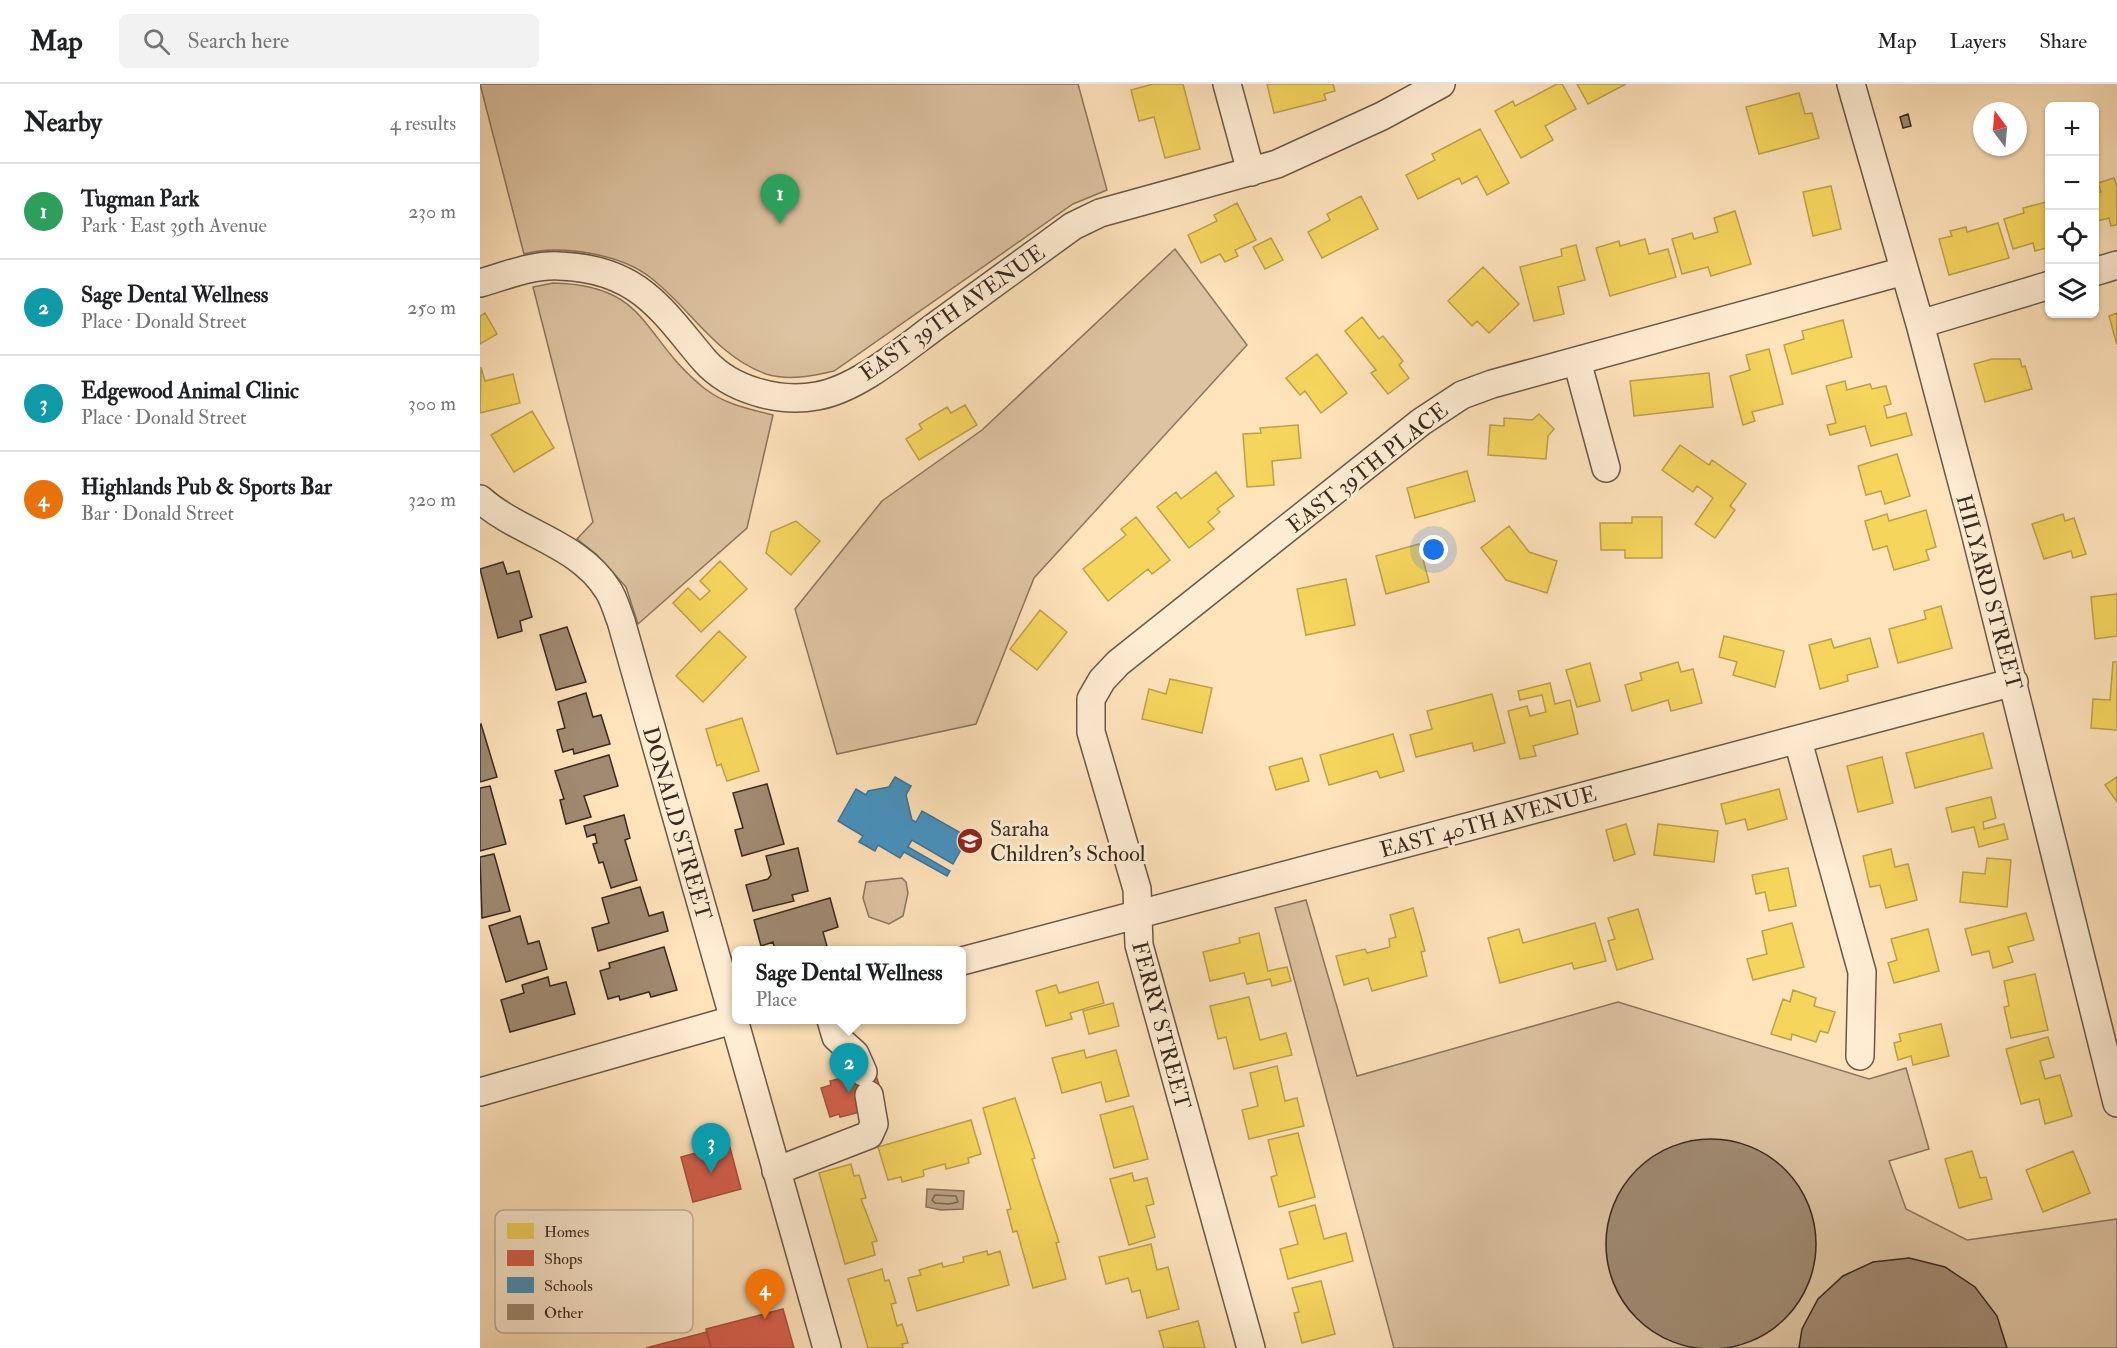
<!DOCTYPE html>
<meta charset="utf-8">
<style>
:root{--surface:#fff;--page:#f2f2f2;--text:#202124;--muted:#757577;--line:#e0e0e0;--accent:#8f2418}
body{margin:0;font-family:"IM FELL Double Pica",serif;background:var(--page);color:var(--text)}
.controls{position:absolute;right:18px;top:18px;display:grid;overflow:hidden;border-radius:9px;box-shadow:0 2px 4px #0004}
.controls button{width:54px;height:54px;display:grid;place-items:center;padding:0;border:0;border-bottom:2px solid var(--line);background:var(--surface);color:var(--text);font:30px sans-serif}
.compass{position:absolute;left:1493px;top:18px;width:54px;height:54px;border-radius:50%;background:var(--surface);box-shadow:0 2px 4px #0004;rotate:344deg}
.you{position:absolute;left:954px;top:466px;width:21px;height:21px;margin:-15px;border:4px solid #fff;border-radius:50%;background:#1a73e8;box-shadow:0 0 0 9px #1a73e833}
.badge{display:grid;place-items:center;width:39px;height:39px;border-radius:50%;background:var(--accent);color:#fff;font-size:20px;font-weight:700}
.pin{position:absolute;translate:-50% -50px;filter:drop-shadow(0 2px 3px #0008)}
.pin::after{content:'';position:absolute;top:32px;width:21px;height:18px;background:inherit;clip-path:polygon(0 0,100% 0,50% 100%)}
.popup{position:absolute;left:252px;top:862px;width:234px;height:78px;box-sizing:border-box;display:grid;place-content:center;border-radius:9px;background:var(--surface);filter:drop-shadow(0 2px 4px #0005);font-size:20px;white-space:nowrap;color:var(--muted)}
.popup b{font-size:22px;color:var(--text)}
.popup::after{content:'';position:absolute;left:50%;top:100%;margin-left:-12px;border:12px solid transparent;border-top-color:var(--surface)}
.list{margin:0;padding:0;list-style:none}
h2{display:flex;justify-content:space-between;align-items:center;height:78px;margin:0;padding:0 24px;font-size:26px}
h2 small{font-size:20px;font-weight:400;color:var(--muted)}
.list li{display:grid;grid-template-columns:39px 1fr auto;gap:18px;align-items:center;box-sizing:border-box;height:96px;padding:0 24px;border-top:2px solid var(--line)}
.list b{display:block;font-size:22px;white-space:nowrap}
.list p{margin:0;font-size:20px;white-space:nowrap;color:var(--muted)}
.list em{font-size:20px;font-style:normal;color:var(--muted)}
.icon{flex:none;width:33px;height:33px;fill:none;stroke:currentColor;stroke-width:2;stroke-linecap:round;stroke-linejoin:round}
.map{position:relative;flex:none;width:1637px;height:1264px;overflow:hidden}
header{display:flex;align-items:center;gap:36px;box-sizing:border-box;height:84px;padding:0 30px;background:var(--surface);border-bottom:2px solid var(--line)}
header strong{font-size:28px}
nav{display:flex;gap:33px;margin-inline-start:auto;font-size:21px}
.search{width:420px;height:54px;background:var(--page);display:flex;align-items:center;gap:15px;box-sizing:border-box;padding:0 21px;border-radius:9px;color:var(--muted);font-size:22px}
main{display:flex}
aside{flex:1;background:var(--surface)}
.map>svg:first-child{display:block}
</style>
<header>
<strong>Map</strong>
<div class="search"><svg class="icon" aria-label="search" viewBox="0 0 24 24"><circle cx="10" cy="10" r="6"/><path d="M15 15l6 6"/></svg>Search here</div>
<nav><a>Map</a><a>Layers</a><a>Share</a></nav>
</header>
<main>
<aside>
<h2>Nearby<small>4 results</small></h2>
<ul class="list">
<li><span class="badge" style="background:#2e9e5b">1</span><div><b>Tugman Park</b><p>Park · East 39th Avenue</p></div><em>230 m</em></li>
<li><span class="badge" style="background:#0f9aa8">2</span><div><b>Sage Dental Wellness</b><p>Place · Donald Street</p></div><em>250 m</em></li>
<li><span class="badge" style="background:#0f9aa8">3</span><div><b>Edgewood Animal Clinic</b><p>Place · Donald Street</p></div><em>300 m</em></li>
<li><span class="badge" style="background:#e8710a">4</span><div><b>Highlands Pub &amp; Sports Bar</b><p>Bar · Donald Street</p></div><em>320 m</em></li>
</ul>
</aside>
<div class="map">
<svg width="1637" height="1264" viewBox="0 0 1637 1264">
<rect width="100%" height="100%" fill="#ffe3bb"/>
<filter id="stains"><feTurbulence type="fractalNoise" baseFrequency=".00333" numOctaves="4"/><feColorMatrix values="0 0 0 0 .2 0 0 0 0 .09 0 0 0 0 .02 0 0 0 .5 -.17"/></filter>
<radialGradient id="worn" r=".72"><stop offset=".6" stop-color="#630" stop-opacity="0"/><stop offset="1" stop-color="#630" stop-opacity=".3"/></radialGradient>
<path fill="#ddc3a1" stroke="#8b7660" stroke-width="1.5" d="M0,0H598L627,106L593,120L354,287C333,292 308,297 286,290C236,272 211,225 171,194C141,170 80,160 44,170Z
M695,165L767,261L554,494L496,640L357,670L315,525L402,417L502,346Z
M73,199C170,201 161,254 224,304C244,320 268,325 293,331L267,444L158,540L146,503L116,470L97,455L113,438L53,203Z
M422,794L426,798L428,809L423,832L409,840L389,833L383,814L386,798Z
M826,816L877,992L1138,918L1389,995L1426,984L1449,1065L1409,1077L1426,1125L1487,1156L1637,1135V1264H914L795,824Z"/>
<path fill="#bca486" stroke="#88735d" stroke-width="1.5" d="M447,1105L484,1107L483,1125L461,1126L446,1123Z"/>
<path fill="#f6d55c" stroke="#bda14a" stroke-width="1.5" d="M673,0H703L720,65L685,74L674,33L659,37L651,6Z
M787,0H853L855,7L844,10L846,16L794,29Z
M1077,0H1082L1096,25L1065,42L1073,56L1041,74L1015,27L1033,17L1035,22Z
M1097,0H1146L1108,20Z
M1319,9L1325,30L1332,29L1339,54L1279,70L1266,23Z
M1000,45L1029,99L1007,111L997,92L982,100L979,94L938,115L926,91L955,76L952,70Z
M1634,94L1637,102V141L1631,142L1629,134L1614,138V109L1621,108L1618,99Z
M1351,102L1361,145L1333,152L1323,108Z
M881,112L898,145L842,174L828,148L850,136L847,130Z
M1570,117V163L1555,167L1553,159L1533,165L1524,135L1544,129L1543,124Z
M757,119L776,156L755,166L758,172L745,178L740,170L721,179L708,151L737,137L734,131Z
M1255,127L1271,180L1231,192L1228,183L1202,190L1192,155L1212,149L1214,155L1238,148L1234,134Z
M1518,139L1529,174L1469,191L1459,155L1472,152L1470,147L1486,143L1487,148Z
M791,154L803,176L785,185L773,163Z
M1165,155L1169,170L1188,165L1196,193L1130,212L1116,164L1139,157L1140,162Z
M1096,161L1105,196L1078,203L1084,230L1054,237L1040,183L1082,172L1081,165Z
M1003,183L1039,220L1009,249L997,237L992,242L968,217Z
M5,229L17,250L0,260V232Z
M1637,229V261L1629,232Z
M882,233L899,255L903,252L923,277L919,281L929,294L908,310L891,289L896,286L865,247Z
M1363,236L1372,273L1312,290L1304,261L1324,255L1322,247Z
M1289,265L1303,320L1272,328L1275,337L1263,341L1250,292L1270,286L1266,271Z
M837,270L867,309L841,329L825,307L820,311L806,294Z
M1512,275H1540L1542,283L1545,282L1552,305L1505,318L1494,280Z
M1,283L5,297L33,290L40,319L0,329Z
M1229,289L1233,323L1154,332L1150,297Z
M1365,297L1367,306L1390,300L1392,305L1406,302L1411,320L1404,322L1407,334L1426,329L1432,351L1391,362L1385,342L1350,351L1347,341L1356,339L1346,302Z
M485,321L497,341L439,376L426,355L442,345L439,340L467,323L471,329Z
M52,327L74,364L34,388L11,351Z
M1059,330L1074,345L1068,352L1066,375L1008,371L1010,341L1024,342V334L1052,336Z
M818,341L821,374L792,377L794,401L767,403L763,350L781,349L780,344Z
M1200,361L1229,381L1232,376L1266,400L1250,422L1255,426L1235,454L1215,440L1233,414L1217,402L1213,408L1182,386Z
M1417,370L1430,412L1405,420L1401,407L1386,411L1378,382Z
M987,387L995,417L935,434L927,404Z
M736,388L754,412L737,425L740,428L728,438L734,445L709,464L677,423L696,408L701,415Z
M1446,426L1456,463L1446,466L1449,476L1414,486L1407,462L1393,466L1385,437L1407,430L1409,437Z
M1583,430L1585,437L1594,434L1606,470L1593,474L1591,467L1564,475L1552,440Z
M656,433L690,476L672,490L668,485L628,517L603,485L646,451L641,445Z
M1152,433H1182V474H1145V466H1121L1120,439H1152Z
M316,437L340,457L311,491L286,469L291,448Z
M1029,442L1049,468L1077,477L1067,509L1026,496L1001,464Z
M939,460L949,498L906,510L896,472Z
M240,477L267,505L221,548L193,519L208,504L220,516L230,507L220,497Z
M866,495L875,541L826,551L817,505Z
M1637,510V552L1615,555L1611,513Z
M1461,522L1472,564L1418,579L1409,545L1446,535L1444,527Z
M560,526L587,548L557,586L530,565Z
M239,547L266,573L223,618L196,592Z
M1244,552L1304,567L1295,603L1253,591L1257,578L1239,573Z
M1390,554L1398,583L1367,591L1368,597L1340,605L1329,561L1351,555L1354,564Z
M1198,578L1201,588L1213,585L1222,619L1191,627L1188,616L1152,627L1145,601L1162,596L1160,589Z
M1633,578H1637V646L1611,644L1613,615L1630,616Z
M1110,579L1120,617L1097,623L1086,586Z
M690,595L732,604L722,649L662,635L669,605L686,610Z
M1070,599L1075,620L1090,616L1098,650L1053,662L1056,672L1040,675L1028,627L1047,622L1050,632L1066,628L1062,611L1040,616L1038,607Z
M1012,610L1025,659L994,667L992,659L936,673L930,651L952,645L947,627Z
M262,634L279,687L247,697L241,680L237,682L226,645Z
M1503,649L1512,684L1435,704L1426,669Z
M913,650L924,687L900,694L897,687L849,701L840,671Z
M1402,673L1413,719L1378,728L1367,682Z
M822,674L829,697L796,706L789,683Z
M1637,693V718L1625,701Z
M1299,705L1307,735L1268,746L1265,735L1246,740L1241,720Z
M1511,713L1516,734L1503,738L1504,745L1524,740L1528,755L1499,763L1494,743L1472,748L1466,724Z
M1146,740L1155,770L1134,777L1126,746Z
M1178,740L1238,747L1234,778L1174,771Z
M1411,765L1415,783L1428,780L1437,816L1406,824L1400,801L1390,803L1383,772Z
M1507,774L1531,776L1527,823L1480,818L1483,788L1505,790Z
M1308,784L1316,822L1289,827L1285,808L1276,810L1272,791Z
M933,824L945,867L941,868L947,892L892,907L888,894L864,901L856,872L885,865L887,869L910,863L909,855L916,853L910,831Z
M1158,825L1173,875L1137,886L1128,857L1135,855L1128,834Z
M1546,829L1554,856L1528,863L1533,878L1513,884L1509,867L1492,871L1485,845Z
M1115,839L1126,877L1094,885L1092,879L1020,899L1008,854L1039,845L1043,859Z
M1312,839L1324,883L1273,896L1267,875L1287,870L1282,847Z
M1448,845L1459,887L1414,899L1408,879L1417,876L1411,855Z
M779,849L788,887L807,883L811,897L792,902L790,895L767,900L764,889L730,897L723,868L760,859L759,854Z
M1555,890L1568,946L1531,954L1524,923L1529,922L1524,897Z
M618,898L624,919L590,929L592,935L566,942L556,907L576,901L579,909Z
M1313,906L1336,914L1334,922L1355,928L1348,949L1340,947L1336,958L1312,950L1311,956L1291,950L1303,915L1310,918Z
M769,913L780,956L806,949L812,971L754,985L746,953L738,955L730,922Z
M633,919L639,942L609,950L603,927Z
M1461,940L1469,972L1433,981L1431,972L1418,976L1414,959L1421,957L1419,950Z
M1568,953L1574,973L1560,977L1565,995L1580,991L1592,1032L1565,1040L1559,1015L1541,1020L1526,965Z
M604,966L606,974L636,966L649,1012L626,1018L621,998L582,1009L572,974Z
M797,982L805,1017L817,1014L824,1042L769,1055L762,1026L778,1022L770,989Z
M535,1014L555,1074L552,1075L579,1158L576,1159L586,1195L553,1204L537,1147L533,1148L527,1126L531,1125L503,1024Z
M653,1022L668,1075L634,1084L620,1031Z
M491,1036L501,1070L488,1074L489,1079L466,1085L465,1080L443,1086L444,1092L422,1098L421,1093L408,1096L398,1063Z
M818,1049L835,1113L799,1123L791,1093L797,1091L788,1056Z
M1492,1067L1500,1094L1506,1093L1512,1115L1479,1124L1465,1075Z
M1593,1067L1610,1109L1563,1128L1546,1086Z
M371,1080L374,1092L379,1091L386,1114L381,1115L397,1157L392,1158L395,1171L365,1180L339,1089Z
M652,1089L654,1097L667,1094L674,1120L666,1122L675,1153L649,1161L630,1095Z
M835,1121L844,1155L866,1149L873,1177L808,1195L800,1165L818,1160L809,1128Z
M671,1160L677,1186L688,1183L699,1225L667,1234L660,1206L652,1208L648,1194L626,1200L619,1173Z
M507,1167L508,1171L520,1167L529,1201L437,1227L428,1194L441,1191L439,1186L462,1179L463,1183L484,1178L483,1173Z
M402,1185L405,1197L409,1196L416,1219L411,1220L417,1242L422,1240L428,1259L422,1260L423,1264H388L368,1195Z
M841,1197L855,1250L822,1259L814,1229L819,1228L812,1204Z
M718,1237L725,1264H684L679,1247Z"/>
<path fill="#d6604d" stroke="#a75040" stroke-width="1.5" d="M394,985L401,1007L384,1027L360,1033L359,1030L350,1033L341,1004L351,1001L350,997L365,993V990Z
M249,1060L261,1105L213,1118L201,1073Z
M303,1225L314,1264H231L226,1245Z
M227,1248L231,1264H166Z"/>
<path fill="#4393c3" stroke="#407392" stroke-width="1.5" d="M415,693L431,702L426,711L432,736L436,738L442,727L488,753L473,780L432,756L428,763L470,787L467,792L424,768L420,774L398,761L395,767L379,758L383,752L358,737L376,705L386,711L388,707L409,703Z"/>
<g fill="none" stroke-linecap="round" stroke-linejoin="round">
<path stroke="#7a6653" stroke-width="1.5" d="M455,1111L476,1112L478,1118L469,1120L455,1119L452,1116Z"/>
</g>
<path fill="#a08a71" stroke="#392920" stroke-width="1.5" d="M1428,30L1431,42L1423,44L1420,33Z
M23,478L27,490L39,487L52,533L40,537L42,547L18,554L0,485Z
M87,543L106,598L76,606L60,551Z
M106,609L113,633L121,631L130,660L94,670L93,665L83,668L77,646L85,644L78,618Z
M1,640L17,693L0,698V641Z
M129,671L138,702L104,712L111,733L86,740L80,716L84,715L75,687Z
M287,700L304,760L262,772L255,746L263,744L253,709Z
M10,702L26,760L0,767V704Z
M144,731L150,754L145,756L157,796L131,804L123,778L119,779L113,760L117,759L115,750L107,753L104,742Z
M318,764L328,807L312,811L314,817L273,827L266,801L288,795L291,791L286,772Z
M14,770L30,827L2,834L0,773Z
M160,803L169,832L183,828L188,847L118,867L112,844L129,839L122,814Z
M350,814L358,843L343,848L348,866H295L293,858L281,862L274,836Z
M40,832L48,860L59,857L67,885L26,898L9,842Z
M184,863L197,906L171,913L169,908L140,916L139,912L128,915L120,887L130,884L129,879Z
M68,893L70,902L86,898L95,930L30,948L21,916L44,909L42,901Z
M1126 1160a105 105 0 1 1 210 0a105 105 0 1 1-210 0Z
M1429,1174L1465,1183L1495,1203L1517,1232L1527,1264H1319L1322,1245L1338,1215L1363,1192L1393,1178Z"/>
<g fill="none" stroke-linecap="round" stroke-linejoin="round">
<g stroke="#6a5847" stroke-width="30">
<path id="minor" d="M747,0L771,88
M1371,0L1440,240L1493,440L1637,1019
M1614,188L1637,181
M0,199C25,192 54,180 80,182C109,183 140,191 164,210C188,229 205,254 225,277C251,306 299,319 337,312C378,305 424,265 457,241C503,208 548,175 593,142L620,129L797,80L902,32L961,0
M1440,240L1570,201
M1097,277L1126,384
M0,415C39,450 99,459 128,506C134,515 137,527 141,537L347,1264
M1318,657L1382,888L1380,972
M482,877L1534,598
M351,936L356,953L375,970L383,988
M0,1008L256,935
M296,1087L389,1051L394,1040L389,1011
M771,1264L659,861L657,805L611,648V615L622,596L638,579L941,338L982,311L1012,300L1424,187"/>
</g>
<use href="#minor" stroke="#ffedd3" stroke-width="27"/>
</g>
<defs>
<g id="school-disc" transform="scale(1.35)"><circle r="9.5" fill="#8f2418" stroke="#ffedd3"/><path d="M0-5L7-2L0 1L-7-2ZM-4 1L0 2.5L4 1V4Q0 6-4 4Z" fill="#fff"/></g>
</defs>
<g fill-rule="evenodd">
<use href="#school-disc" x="490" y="757"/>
</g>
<g text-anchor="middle" stroke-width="6" stroke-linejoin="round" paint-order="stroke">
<g font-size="22" fill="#392920" stroke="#ffedd3">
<text transform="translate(472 228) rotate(-35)" y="8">EAST 39TH AVENUE</text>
<text transform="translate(887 383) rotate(-38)" y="8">EAST 39TH PLACE</text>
<text transform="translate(1510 508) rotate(75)" y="8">HILYARD STREET</text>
<text transform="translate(1008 737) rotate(-15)" y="8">EAST 40TH AVENUE</text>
<text transform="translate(198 739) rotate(74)" y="8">DONALD STREET</text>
<text transform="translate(682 941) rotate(75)" y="8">FERRY STREET</text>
</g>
<g font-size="22" fill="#392920" stroke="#ffedd3" text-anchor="start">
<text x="510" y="752">Saraha<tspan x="510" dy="25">Children's School</tspan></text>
</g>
</g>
<rect x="15" y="1126" width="198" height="123" rx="9" fill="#ffedd3" stroke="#c4b29d" stroke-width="1.5"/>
<rect x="27" y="1139" width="27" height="16" fill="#f6d55c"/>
<rect x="27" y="1166" width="27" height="16" fill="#d6604d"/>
<rect x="27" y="1193" width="27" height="16" fill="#4393c3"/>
<rect x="27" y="1220" width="27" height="16" fill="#a08a71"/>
<g font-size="16" fill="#392920">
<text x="64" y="1153">Homes</text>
<text x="64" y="1180">Shops</text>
<text x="64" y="1207">Schools</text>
<text x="64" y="1234">Other</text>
</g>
<rect width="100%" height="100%" filter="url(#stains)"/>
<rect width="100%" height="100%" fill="url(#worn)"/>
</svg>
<div class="controls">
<button>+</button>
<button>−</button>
<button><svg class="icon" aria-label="locate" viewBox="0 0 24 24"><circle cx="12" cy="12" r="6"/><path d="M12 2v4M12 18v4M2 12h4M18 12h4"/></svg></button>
<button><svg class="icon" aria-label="layers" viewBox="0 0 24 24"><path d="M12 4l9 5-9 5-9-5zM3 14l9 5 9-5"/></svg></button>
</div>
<svg class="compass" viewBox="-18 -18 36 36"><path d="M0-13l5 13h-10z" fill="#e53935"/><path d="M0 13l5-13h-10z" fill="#757577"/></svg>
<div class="you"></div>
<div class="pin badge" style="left:300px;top:140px;background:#2e9e5b">1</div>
<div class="pin badge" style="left:369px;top:1009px;background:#0f9aa8">2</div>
<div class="popup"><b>Sage Dental Wellness</b>Place</div>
<div class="pin badge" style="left:231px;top:1089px;background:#0f9aa8">3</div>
<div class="pin badge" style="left:285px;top:1235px;background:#e8710a">4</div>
</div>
</main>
